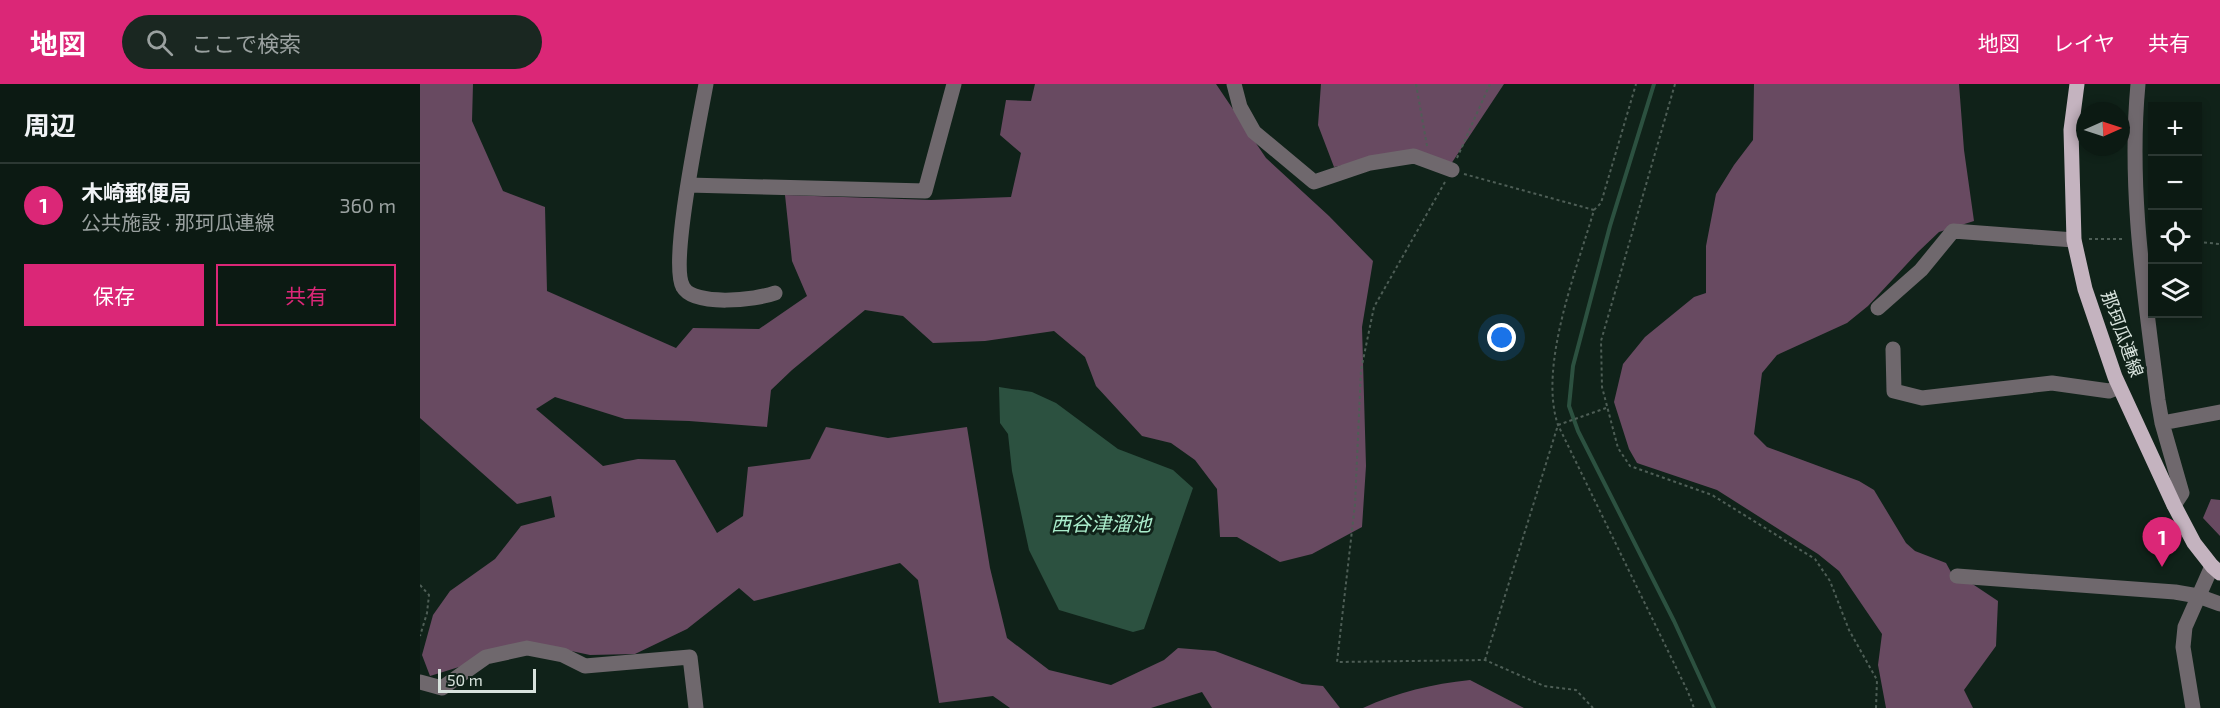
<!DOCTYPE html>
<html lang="ja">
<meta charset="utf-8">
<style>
:root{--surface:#0c1a13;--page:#1a2721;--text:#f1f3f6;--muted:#9aa1a0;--line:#2c3833;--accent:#db2777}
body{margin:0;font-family:"Exo 2","Noto Sans JP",sans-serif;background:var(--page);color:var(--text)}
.controls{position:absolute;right:18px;top:18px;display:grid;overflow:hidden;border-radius:0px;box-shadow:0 3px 9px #0003}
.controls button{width:54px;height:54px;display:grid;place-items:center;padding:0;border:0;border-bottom:2px solid var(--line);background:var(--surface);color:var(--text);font:30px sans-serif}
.compass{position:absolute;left:1656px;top:18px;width:54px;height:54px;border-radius:50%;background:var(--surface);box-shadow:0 3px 9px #0003;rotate:87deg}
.scale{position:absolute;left:18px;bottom:15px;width:98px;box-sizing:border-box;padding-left:6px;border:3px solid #d8e3dd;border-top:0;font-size:16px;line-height:21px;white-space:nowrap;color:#d8e3dd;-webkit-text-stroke:4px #102219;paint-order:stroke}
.you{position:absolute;left:1082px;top:254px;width:21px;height:21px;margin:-15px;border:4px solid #fff;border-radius:50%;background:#1a73e8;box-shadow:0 0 0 9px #1a73e833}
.badge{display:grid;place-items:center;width:39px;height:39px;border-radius:50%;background:var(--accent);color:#fff;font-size:20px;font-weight:700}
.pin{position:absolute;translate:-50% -50px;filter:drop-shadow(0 2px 3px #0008)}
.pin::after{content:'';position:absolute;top:32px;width:21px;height:18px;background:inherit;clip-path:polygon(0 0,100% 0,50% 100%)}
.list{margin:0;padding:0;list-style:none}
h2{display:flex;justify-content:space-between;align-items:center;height:78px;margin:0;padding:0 24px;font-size:26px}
h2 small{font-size:20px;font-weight:400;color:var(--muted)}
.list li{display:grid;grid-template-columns:39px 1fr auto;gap:18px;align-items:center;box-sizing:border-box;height:84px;padding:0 24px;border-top:2px solid var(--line)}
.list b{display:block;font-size:22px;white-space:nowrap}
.list p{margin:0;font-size:20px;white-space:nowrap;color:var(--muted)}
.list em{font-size:20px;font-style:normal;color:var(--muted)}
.actions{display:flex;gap:12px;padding:18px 24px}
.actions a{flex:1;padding:14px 0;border:2px solid var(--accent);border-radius:0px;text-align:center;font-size:21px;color:var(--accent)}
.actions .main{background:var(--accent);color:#fff}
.icon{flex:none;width:33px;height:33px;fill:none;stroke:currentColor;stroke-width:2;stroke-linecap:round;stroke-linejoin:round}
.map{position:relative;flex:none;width:1800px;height:624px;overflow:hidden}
header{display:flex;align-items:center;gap:36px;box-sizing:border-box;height:84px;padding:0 30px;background:var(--accent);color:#fff}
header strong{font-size:28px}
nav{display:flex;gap:33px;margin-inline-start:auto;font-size:21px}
.search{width:420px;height:54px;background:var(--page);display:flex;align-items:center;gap:15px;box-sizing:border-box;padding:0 21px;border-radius:33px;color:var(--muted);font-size:22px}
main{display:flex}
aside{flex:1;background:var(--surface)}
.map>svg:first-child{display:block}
</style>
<header>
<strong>地図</strong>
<div class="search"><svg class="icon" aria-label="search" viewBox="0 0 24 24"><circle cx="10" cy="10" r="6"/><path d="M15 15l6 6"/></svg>ここで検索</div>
<nav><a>地図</a><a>レイヤ</a><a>共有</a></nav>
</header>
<main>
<aside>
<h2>周辺<small></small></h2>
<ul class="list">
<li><span class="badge">1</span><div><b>木崎郵便局</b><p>公共施設 · 那珂瓜連線</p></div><em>360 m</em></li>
</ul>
<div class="actions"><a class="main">保存</a><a>共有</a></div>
</aside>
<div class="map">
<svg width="1800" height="624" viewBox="0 0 1800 624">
<rect width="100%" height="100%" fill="#102219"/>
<path fill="#684a61" d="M0,0H53L52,37L83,107L125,123L127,207L256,264L273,244L339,245L387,212L372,177L365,111L511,116L591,113L601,69L580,51L586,16L611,17L615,0H796L846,74L909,132L953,177L942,243L946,382L942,443L892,470L860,478L817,453H800L797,405L775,376L751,359L722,352L676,302L665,273L634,247L565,257L513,259L483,232L445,226L372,286L351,306L347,343L269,337L205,335L135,313L116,325L183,382L218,375L255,376L297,449L323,432L328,383L390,375L406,343L468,354L547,343L570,484L587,554L629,586L691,601L744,576L758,564L795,567L882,600L903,602L920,624H792L782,608L731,624H590L573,612L519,619L498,496L480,479L334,517L319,504L267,545L215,570L170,571L109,558L39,583L10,592L2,571L13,531L30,507L75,475L101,442L135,433L131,412L97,420L0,334Z
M901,0H1084L1031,80L991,67L914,83L898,41Z
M1334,0H1539L1544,66L1554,137L1519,148L1498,168L1448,222L1427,239L1357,271L1342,289L1334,350L1347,363L1439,397L1454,406L1486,459L1495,467L1526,479L1532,490L1554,501L1578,517L1576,562L1544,606L1553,624H1466L1458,581L1462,550L1419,487L1398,470L1297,406L1217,379L1209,365L1194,318L1203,280L1225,253L1274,213L1286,209V162L1296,110L1314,81L1333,56Z
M1791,415L1800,416V452L1783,434Z
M1050,596L1104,624H943C978,608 1012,600 1050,596Z"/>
<path fill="#2c5140" d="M579,303L612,308L636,319L698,365L753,386L773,404L724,545L713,548L639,526L609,466L592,387L588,350L580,339Z"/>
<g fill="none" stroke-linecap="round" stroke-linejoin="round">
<path stroke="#2c5140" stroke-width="4" d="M1234,0L1190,142L1153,282L1149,322L1158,347L1254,537L1294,624"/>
<path stroke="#4e5e56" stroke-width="2" stroke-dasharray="3 3" stroke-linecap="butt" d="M996,0L1007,62
M1255,0L1181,257L1182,303L1198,364L1210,382L1292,411L1395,475L1410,497L1429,546L1457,596L1456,624
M1037,74L1070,0
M1044,90L1174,126C1157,185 1118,282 1138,341L1268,608L1274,624
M1025,98L954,223L941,286L935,420L917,578L1065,576L1124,602L1156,606L1173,624
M1174,126L1181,119L1216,0
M1669,155H1705
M1778,158L1800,160
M1138,341L1186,324
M0,501L9,511L7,529L0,552
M1065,576L1138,341"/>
<path stroke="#6f686d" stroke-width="15" d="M286,0C280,34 249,180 263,203C274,223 336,216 355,209
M814,0L820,23L834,48L894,98L950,79L994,72L1032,86
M1718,0C1708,107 1725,211 1738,316L1742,339L1762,409L1754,421
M268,101L505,107L534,0
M1458,224L1501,186L1533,147L1654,156
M1473,265L1474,307L1502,314L1632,299L1689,307L1699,303
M1742,339L1800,328
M1537,492L1755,508L1778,512L1800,520
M0,598L22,604L66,573L107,564L143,571L165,582L270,573L276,624
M1773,624L1763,563L1765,543L1792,482"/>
<path stroke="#c4b3bf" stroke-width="15" d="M1657,0L1651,46L1654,156L1665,205L1695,293L1754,421L1774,459L1792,482L1800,489"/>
</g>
<g text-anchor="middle" stroke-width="6" stroke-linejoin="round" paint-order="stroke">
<g font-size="18" fill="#d8e3dd" stroke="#102219">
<text transform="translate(1702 250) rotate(70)" y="6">那珂瓜連線</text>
</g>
<g font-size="20" font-style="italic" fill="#aaedcc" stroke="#102219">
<text x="681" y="447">西谷津溜池</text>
</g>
</g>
</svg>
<div class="controls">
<button>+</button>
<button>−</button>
<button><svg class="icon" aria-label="locate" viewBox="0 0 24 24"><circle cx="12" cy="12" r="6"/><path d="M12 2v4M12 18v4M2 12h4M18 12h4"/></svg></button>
<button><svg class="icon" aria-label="layers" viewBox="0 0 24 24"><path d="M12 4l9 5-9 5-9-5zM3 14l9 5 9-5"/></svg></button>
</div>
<svg class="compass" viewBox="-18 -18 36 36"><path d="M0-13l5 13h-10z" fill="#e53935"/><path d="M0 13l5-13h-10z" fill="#9aa1a0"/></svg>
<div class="scale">50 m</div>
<div class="you"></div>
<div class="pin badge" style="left:1742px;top:483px">1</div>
</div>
</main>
